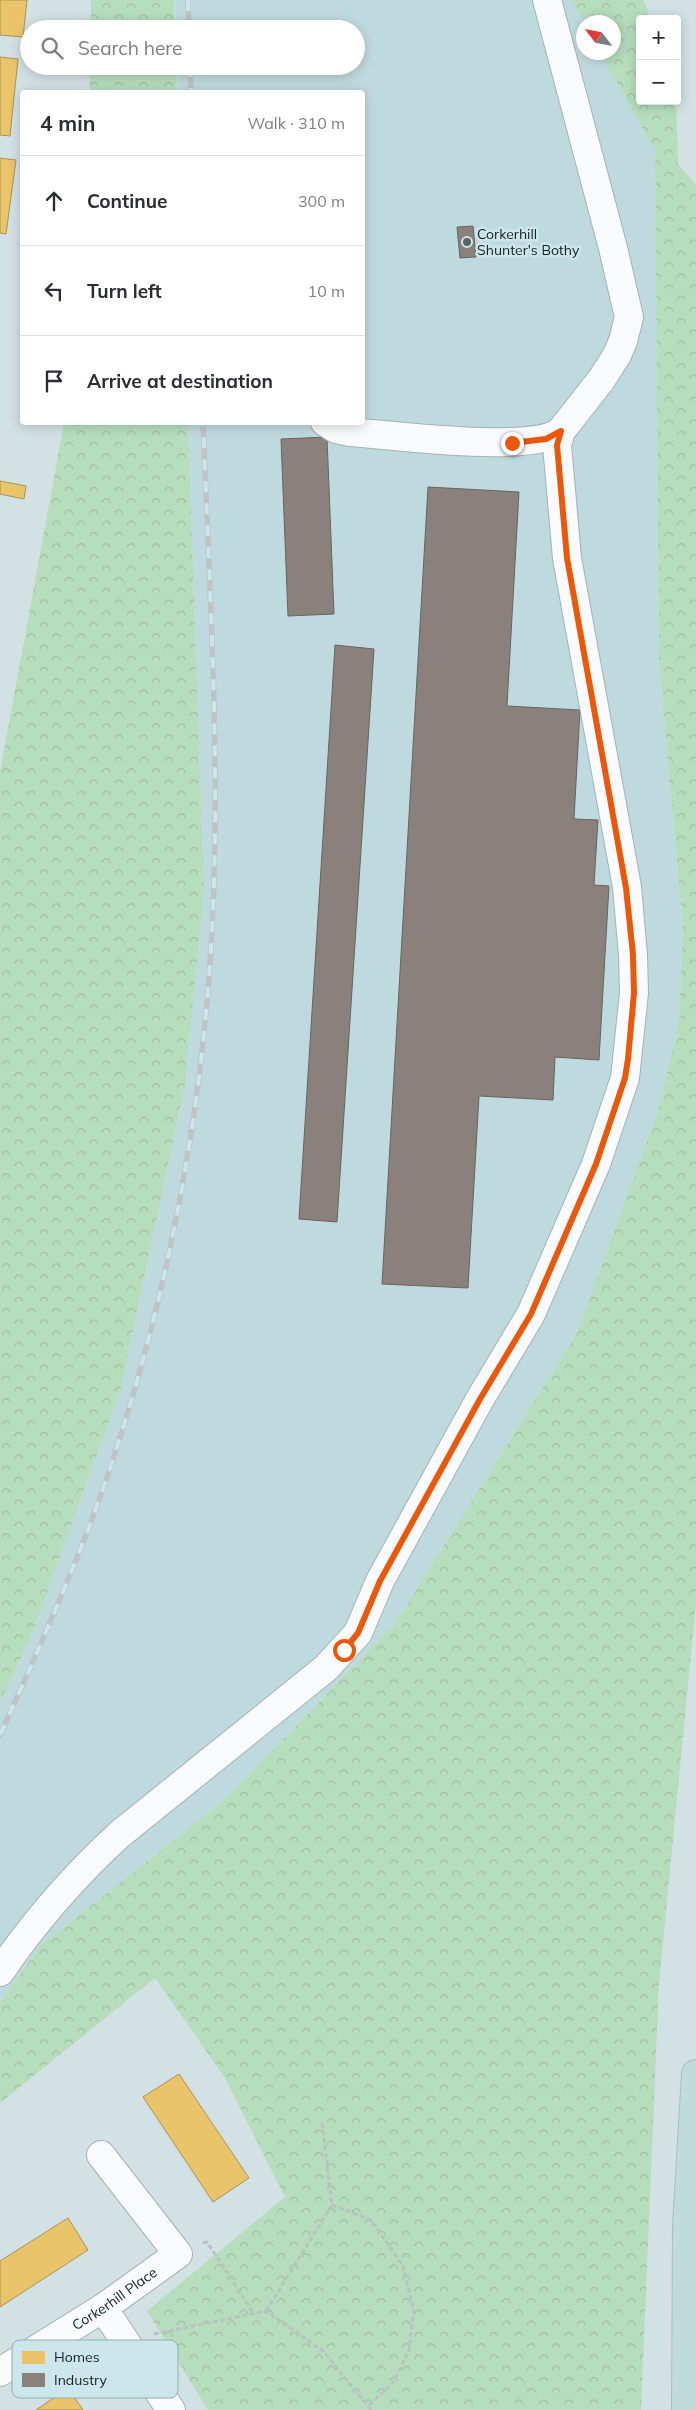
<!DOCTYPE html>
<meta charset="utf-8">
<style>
:root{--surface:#fff;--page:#f2f2f3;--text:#2b2b33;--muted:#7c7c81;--line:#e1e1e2}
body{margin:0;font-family:Mulish,sans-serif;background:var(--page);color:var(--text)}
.controls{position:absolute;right:15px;top:15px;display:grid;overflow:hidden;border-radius:5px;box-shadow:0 2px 12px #0003}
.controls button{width:45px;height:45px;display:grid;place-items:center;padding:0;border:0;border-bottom:1px solid var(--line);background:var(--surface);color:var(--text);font:25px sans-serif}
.compass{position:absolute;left:576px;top:15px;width:45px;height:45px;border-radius:50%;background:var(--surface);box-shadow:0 2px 12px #0003;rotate:302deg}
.stop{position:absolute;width:15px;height:15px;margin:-11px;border:4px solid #ea580c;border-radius:50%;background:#fff}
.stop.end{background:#ea580c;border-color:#fff;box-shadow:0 1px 5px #0008}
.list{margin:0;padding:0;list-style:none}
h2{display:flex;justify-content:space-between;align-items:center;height:65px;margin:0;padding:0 20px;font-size:21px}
h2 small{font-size:16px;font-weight:400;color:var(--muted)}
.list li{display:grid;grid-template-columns:32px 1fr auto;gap:15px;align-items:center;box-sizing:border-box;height:90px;padding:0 20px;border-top:1px solid var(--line)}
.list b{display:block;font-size:19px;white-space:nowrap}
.list em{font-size:16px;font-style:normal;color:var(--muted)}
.icon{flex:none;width:28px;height:28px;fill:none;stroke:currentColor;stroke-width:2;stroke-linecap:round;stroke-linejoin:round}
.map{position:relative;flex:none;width:696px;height:2410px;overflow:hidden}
.search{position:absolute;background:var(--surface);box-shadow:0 2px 12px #0003;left:20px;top:20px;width:345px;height:55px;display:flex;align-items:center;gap:12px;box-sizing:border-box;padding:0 18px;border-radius:28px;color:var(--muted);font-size:19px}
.panel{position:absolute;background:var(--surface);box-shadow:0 2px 12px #0003;left:20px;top:90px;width:345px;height:335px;border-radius:5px}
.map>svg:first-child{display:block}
</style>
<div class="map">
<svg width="696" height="2410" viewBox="0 0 696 2410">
<defs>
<pattern id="forest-crowns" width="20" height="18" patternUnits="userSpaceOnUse" patternTransform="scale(1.25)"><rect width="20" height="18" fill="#b6debd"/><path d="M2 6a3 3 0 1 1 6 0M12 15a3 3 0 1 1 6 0" fill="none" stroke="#9cbea2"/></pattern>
</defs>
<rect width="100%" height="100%" fill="#d2e1e4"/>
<path fill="#bfdade" d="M175,0H571L584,22V52L600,53L655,150L659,662L683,929L679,1024L657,1114L577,1333L394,1625L222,1802L41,1945L0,2002V1702L32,1634L121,1388L185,1084L204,889L188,423L362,422V92H178L177,66H356V29H176Z"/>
<path fill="url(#forest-crowns)" d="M91,0H174L175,29H91Z
M571,0H644L650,19H640V101H676L678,164L696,185V1603L659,1984L641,2410H208L147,2311L285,2197L225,2078L155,1978L0,2103V2002L41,1945L222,1802L394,1625L577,1333L657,1114L679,1024L683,929L659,662L655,150L600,53L614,52V22H584Z
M90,66H176L177,92H90Z
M64,423H188L204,889L185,1084L121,1388L32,1634L0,1702V772Z"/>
<path fill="#e9c46a" stroke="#a99254" d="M0,0H27L23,37L0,35Z
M0,57L18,59L10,136L0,135Z
M0,158L16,160L6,234L0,233Z
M0,481L26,486L24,499L0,494Z
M179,2074L249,2178L213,2202L143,2097Z
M68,2218L88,2250L0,2307V2261Z
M68,2388L83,2410H36Z"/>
<path fill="#8a817c" stroke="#676461" d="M473,226L476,257L460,258L457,227Z
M327,437L334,614L288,616L281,439Z
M428,487L519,492L507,706L580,710L574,819L598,820L594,885L609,886L599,1060L555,1057L553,1100L479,1096L468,1288L382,1284Z
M335,645L374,649L337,1222L299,1219Z"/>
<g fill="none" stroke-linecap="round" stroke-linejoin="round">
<g stroke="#a5b1b3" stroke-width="30">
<g id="minor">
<path d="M325,422L336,429L350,432C391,435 533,454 561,431"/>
<path d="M0,1972C35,1921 74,1876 120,1834L326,1668L358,1633L380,1581L480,1399L531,1314L596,1164L625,1078L634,993L633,955L627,887L567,558L557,445L561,431L601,380L617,355L623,341L629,317L613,248L547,0"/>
<path d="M103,2308L171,2410"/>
<path id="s1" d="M0,2372L103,2308L178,2254L101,2155"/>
</g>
</g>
<g stroke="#b3bbbc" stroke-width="30">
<path id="highway" d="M686,2410L687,2226L696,2074"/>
</g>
<path stroke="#bbc1c2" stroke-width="3" stroke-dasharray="5 2.5" stroke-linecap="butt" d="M332,2205L371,2220L403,2266L414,2311L409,2350L393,2383L368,2406
M203,2243L207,2242L254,2314
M266,2311L332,2205L322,2122
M154,2334L266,2311L324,2352L371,2410"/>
<use href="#minor" stroke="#f8fafb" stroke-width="28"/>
<use href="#highway" stroke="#c0dcd8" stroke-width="28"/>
<g stroke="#bfc3c4" stroke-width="5.5">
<path id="rail" d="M188,0L189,29
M190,66L191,92
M0,1735C31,1667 61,1599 88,1530C154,1354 195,1164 209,977C223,793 210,606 203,422"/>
</g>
<use href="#rail" stroke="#cbe7eb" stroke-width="4" stroke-dasharray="11" stroke-linecap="butt"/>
</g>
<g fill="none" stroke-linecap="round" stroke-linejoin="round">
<path stroke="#ea580c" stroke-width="6" d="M344,1650L358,1633L380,1581L480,1399L531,1314L596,1164L625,1078L628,1059L634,993L633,955L626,888L567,558L557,445L561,431L546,439L512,443"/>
</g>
<circle fill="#576365" stroke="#cbe7eb" stroke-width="2" cx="467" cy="242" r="5"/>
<g text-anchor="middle" stroke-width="5" stroke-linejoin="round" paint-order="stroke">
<g font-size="14" fill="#151f21" stroke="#cbe7eb" text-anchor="start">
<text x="477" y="239">Corkerhill<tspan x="477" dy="16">Shunter's Bothy</tspan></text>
</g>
<g font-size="14" fill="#151f21" stroke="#cbe7eb">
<text dy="5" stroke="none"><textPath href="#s1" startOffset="136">Corkerhill Place</textPath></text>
</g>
</g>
<rect x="12" y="2340" width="166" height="58" rx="8" fill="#cbe7eb" stroke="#94abae" stroke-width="1"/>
<rect x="22" y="2351" width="23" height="13" fill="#e9c46a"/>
<rect x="22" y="2373" width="23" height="14" fill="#8a817c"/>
<g font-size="14" fill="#151f21">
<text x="54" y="2362">Homes</text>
<text x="54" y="2385">Industry</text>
</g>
</svg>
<div class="controls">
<button>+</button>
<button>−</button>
</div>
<svg class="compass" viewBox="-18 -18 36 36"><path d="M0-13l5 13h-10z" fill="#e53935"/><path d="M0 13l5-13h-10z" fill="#7c7c81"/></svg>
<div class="stop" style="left:344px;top:1650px"></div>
<div class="stop end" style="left:512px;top:443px"></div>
<div class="search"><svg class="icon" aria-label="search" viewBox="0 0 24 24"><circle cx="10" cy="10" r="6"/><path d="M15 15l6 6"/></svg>Search here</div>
<section class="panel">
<h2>4 min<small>Walk · 310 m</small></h2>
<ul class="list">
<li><svg class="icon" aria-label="ahead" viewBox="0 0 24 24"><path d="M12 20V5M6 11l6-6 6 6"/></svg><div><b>Continue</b></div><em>300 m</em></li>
<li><svg class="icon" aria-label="left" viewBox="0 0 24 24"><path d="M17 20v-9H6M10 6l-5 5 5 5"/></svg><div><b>Turn left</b></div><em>10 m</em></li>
<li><svg class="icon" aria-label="arrive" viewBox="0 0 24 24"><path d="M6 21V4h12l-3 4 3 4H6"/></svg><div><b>Arrive at destination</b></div></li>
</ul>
</section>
</div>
